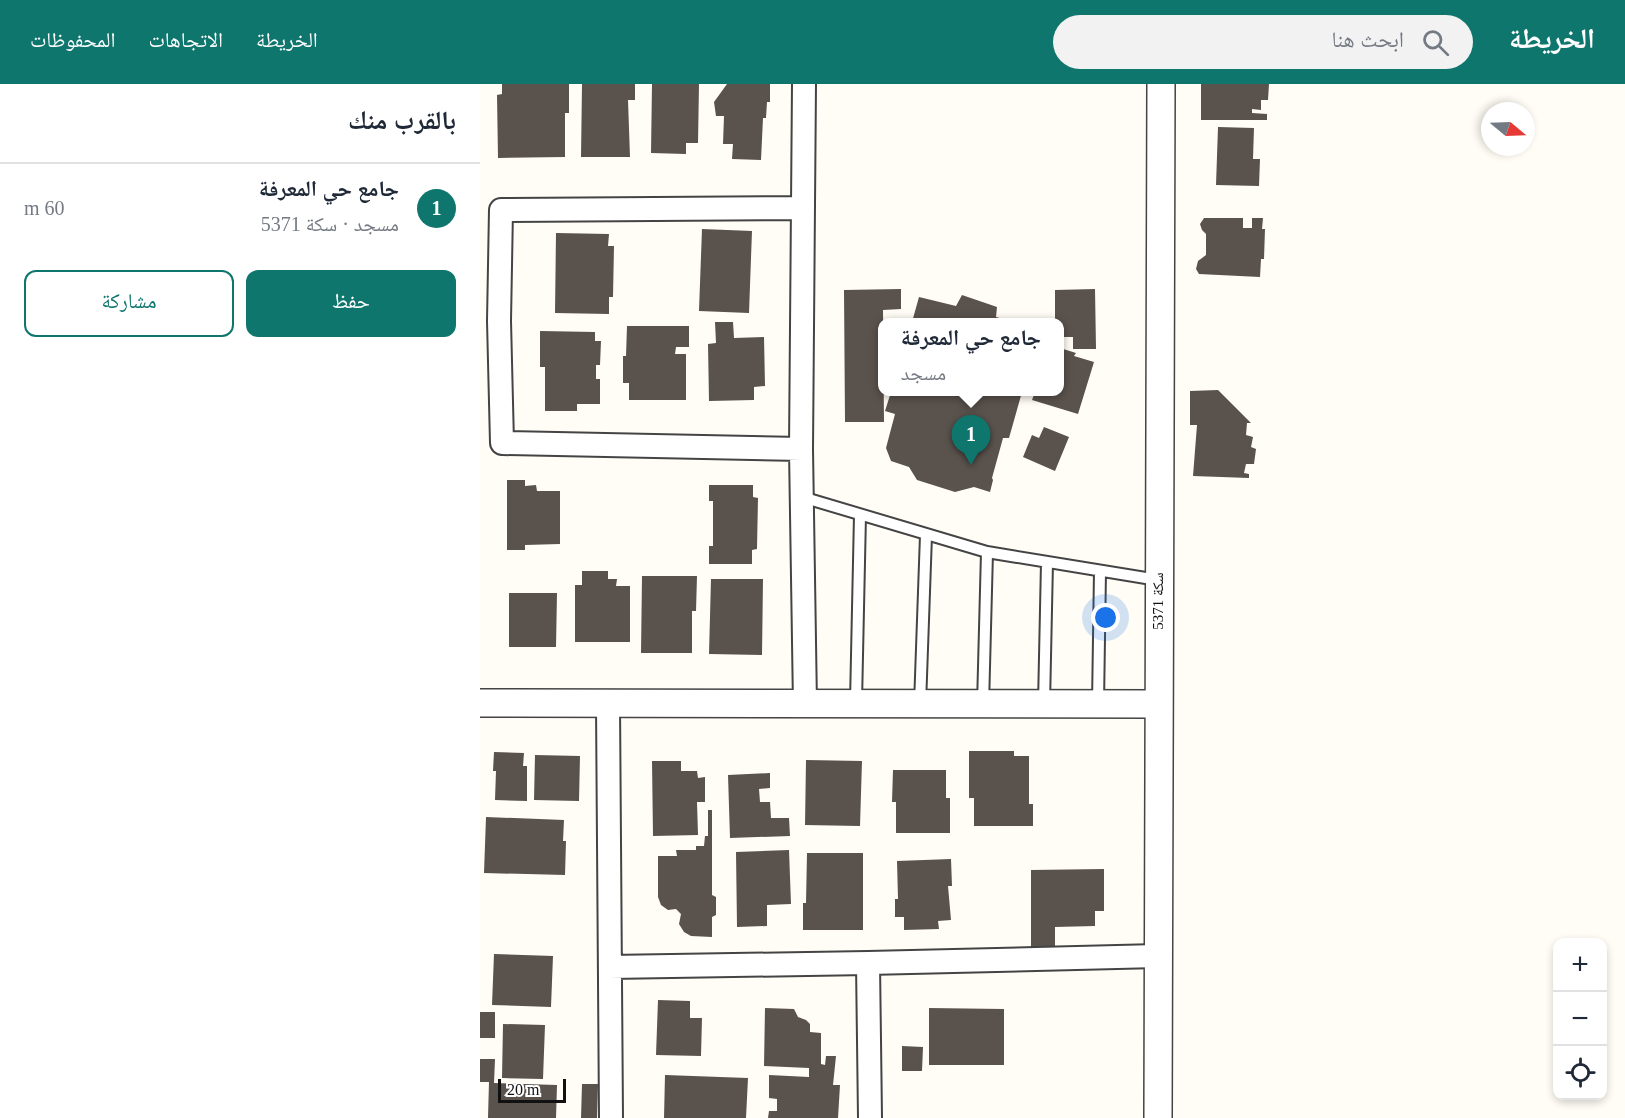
<!DOCTYPE html>
<html lang="ar">
<meta charset="utf-8">
<style>
:root{--surface:#fff;--page:#f2f2f3;--text:#1f2937;--muted:#747a83;--line:#e0e1e3;--accent:#0f766e}
body{margin:0;font-family:"Times New Roman","Noto Naskh Arabic",serif;background:var(--page);color:var(--text);direction:rtl}
.controls{position:absolute;right:18px;bottom:18px;display:grid;overflow:hidden;border-radius:12px;box-shadow:0 3px 9px #0003}
.controls button{width:54px;height:54px;display:grid;place-items:center;padding:0;border:0;border-bottom:2px solid var(--line);background:var(--surface);color:var(--text);font:30px sans-serif}
.compass{position:absolute;left:1001px;top:18px;width:54px;height:54px;border-radius:50%;background:var(--surface);box-shadow:0 3px 9px #0003;rotate:109deg}
.scale{position:absolute;left:18px;bottom:15px;width:68px;box-sizing:border-box;padding-left:6px;border:3px solid #111;border-top:0;font-size:16px;line-height:21px;white-space:nowrap;color:#111;-webkit-text-stroke:4px #fff;paint-order:stroke}
.you{position:absolute;left:626px;top:534px;width:21px;height:21px;margin:-15px;border:4px solid #fff;border-radius:50%;background:#1a73e8;box-shadow:0 0 0 9px #1a73e833}
.badge{display:grid;place-items:center;width:39px;height:39px;border-radius:50%;background:var(--accent);color:#fff;font-size:20px;font-weight:700}
.pin{position:absolute;translate:-50% -50px;filter:drop-shadow(0 2px 3px #0008)}
.pin::after{content:'';position:absolute;top:32px;width:21px;height:18px;background:inherit;clip-path:polygon(0 0,100% 0,50% 100%)}
.popup{position:absolute;left:398px;top:234px;width:186px;height:78px;box-sizing:border-box;display:grid;place-content:center;border-radius:12px;background:var(--surface);filter:drop-shadow(0 2px 4px #0005);font-size:20px;white-space:nowrap;color:var(--muted)}
.popup b{font-size:22px;color:var(--text)}
.popup::after{content:'';position:absolute;left:50%;top:100%;margin-left:-12px;border:12px solid transparent;border-top-color:var(--surface)}
.list{margin:0;padding:0;list-style:none}
h2{display:flex;justify-content:space-between;align-items:center;height:78px;margin:0;padding:0 24px;font-size:26px}
h2 small{font-size:20px;font-weight:400;color:var(--muted)}
.list li{display:grid;grid-template-columns:39px 1fr auto;gap:18px;align-items:center;box-sizing:border-box;height:90px;padding:0 24px;border-top:2px solid var(--line)}
.list b{display:block;font-size:22px;white-space:nowrap}
.list p{margin:0;font-size:20px;white-space:nowrap;color:var(--muted)}
.list em{font-size:20px;font-style:normal;color:var(--muted)}
.actions{display:flex;gap:12px;padding:18px 24px}
.actions a{flex:1;padding:14px 0;border:2px solid var(--accent);border-radius:12px;text-align:center;font-size:21px;color:var(--accent)}
.actions .main{background:var(--accent);color:#fff}
.icon{flex:none;width:33px;height:33px;fill:none;stroke:currentColor;stroke-width:2;stroke-linecap:round;stroke-linejoin:round}
.map{position:relative;flex:none;width:1145px;height:1034px;overflow:hidden;direction:ltr}
header{display:flex;align-items:center;gap:36px;box-sizing:border-box;height:84px;padding:0 30px;background:var(--accent);color:#fff}
header strong{font-size:28px}
nav{display:flex;gap:33px;margin-inline-start:auto;font-size:21px}
.search{width:420px;height:54px;background:var(--page);display:flex;align-items:center;gap:15px;box-sizing:border-box;padding:0 21px;border-radius:33px;color:var(--muted);font-size:22px}
main{display:flex}
aside{flex:1;background:var(--surface)}
.map>svg:first-child{display:block}
</style>
<header>
<strong>الخريطة</strong>
<div class="search"><svg class="icon" aria-label="search" viewBox="0 0 24 24"><circle cx="10" cy="10" r="6"/><path d="M15 15l6 6"/></svg>ابحث هنا</div>
<nav><a>الخريطة</a><a>الاتجاهات</a><a>المحفوظات</a></nav>
</header>
<main>
<div class="map">
<svg width="1145" height="1034" viewBox="0 0 1145 1034">
<rect width="100%" height="100%" fill="#fffdf5"/>
<path fill="#5a524d" d="M22,0H89V29H85V73L18,74L17,11L22,10Z
M102,0H155V16H148L150,73H101Z
M172,0H219L218,59H206V70L171,69Z
M247,0H290V18H287L286,34H283L281,76L252,75L253,60H243L244,32H236L234,18Z
M721,0H789L788,16H781V26L772,25V29L787,30V36H721Z
M738,43L774,44L773,75H780L779,102L736,101Z
M724,134H763V144H772V134H783L782,145H785L784,175H781L780,193L719,190L716,185L718,177L726,171V150L722,146L720,140Z
M222,145L272,147L269,229L219,227Z
M76,149L129,150L128,162H134L133,213H129V230L75,229Z
M421,205V225L403,226L404,338H365L364,206Z
M615,205L616,265H593V253H580V238H575V206Z
M482,211L517,223L516,233L534,238H432L439,213L476,222Z
M235,238H253L254,254L284,253L285,302L274,303V316L229,317L228,260L236,259Z
M147,242H209V263H196L195,270H206V316H149V299H143V272H146Z
M60,247L115,248V257H121L120,281H116V295H120V320H97V327H65V283H60Z
M580,264L596,269L594,272L614,278L598,330L552,316L555,308H580Z
M738,306L771,339H767L766,351L773,353L771,363L776,365L774,380H766L764,389L769,390V394L713,392L717,341H710V307Z
M411,308H542L529,354H523L512,394L513,396L510,408L494,403L475,408L437,396L429,383L411,377L406,364L415,330L405,327Z
M564,343L589,353L575,387L543,373L552,351L559,354Z
M27,396H45V402L56,401L57,407H80V460L45,461V466H27Z
M229,401H273V413L278,414L277,465L272,466V480H229V462H233V417H229Z
M102,487H128V495H137L136,502H150V558H95V501H102Z
M162,492H217L216,527H212V569H161Z
M231,495H283L282,571L229,570Z
M29,509H77L76,563H29Z
M489,667H534V672H549V720H553V742H494V714H489Z
M14,668L44,669L43,682H47V717L15,716L16,687H13Z
M55,671L100,672L99,717L54,716Z
M326,676L382,677L380,742L325,741Z
M172,677H201V687H217L218,694L225,693V718H217L218,751L173,752Z
M413,686H466V714H470V749H416V718H412Z
M290,689V704L279,705L280,718H290L291,734H309L310,752L250,754L248,691Z
M228,726H232V811L236,813V831L232,833V853L211,852L204,848L199,840L201,830L196,825L188,826L181,821L178,813V772H197L196,766H216V762H224L225,752H228Z
M6,733L84,736L83,757H86L85,791L4,789Z
M309,766L311,820L287,821V842L257,843L256,768Z
M327,769H383V846H323V819H326Z
M471,775L472,802H468L471,836L458,837L459,845L424,846V833H415V815H418L417,777Z
M624,785V827H615V842L575,843V863L551,864V786Z
M14,870L73,872L71,923L12,921Z
M178,916L210,917V934H222L221,972L176,971Z
M285,924L314,925L318,933L326,936L330,940V948L341,949V980L345,981L346,972H356L353,1001H360L358,1034H288L289,1027H297V1015L289,1014V991L329,993V984L284,982Z
M449,924L524,925V981H449Z
M0,928H15V954H0Z
M23,940L65,941L63,995L22,994Z
M422,962L443,963L442,987H422Z
M0,975H15L14,999L77,1001L76,1034H8L9,998H0Z
M185,991L268,994L266,1034H184Z
M102,1000H118L117,1034H101Z"/>
<g fill="none" stroke-linecap="round" stroke-linejoin="round">
<g stroke="#444" stroke-width="14">
<path id="service" d="M322,413L507,468L678,496
M376,618L380,431
M564,620L567,478
M618,620L620,487
M440,621L446,451
M503,621L507,468"/>
</g>
<g stroke="#444" stroke-width="26">
<path id="minor" d="M324,0L321,365L325,621
M321,365L22,359L19,237L21,126L323,124
M128,620L131,1034
M388,879L390,1034
M130,883L388,879L678,872"/>
</g>
<g stroke="#444" stroke-width="30">
<path id="tertiary" d="M0,619L678,620
M678,1034L681,0"/>
</g>
<use href="#service" stroke="#fff" stroke-width="10"/>
<use href="#minor" stroke="#fff" stroke-width="22"/>
<use href="#tertiary" stroke="#fff" stroke-width="27"/>
</g>
<g text-anchor="middle" stroke-width="6" stroke-linejoin="round" paint-order="stroke">
<g font-size="15" fill="#111" stroke="#fff">
<text transform="translate(678 517) rotate(-90)" y="5">سكة 5371</text>
</g>
</g>
</svg>
<div class="controls">
<button>+</button>
<button>−</button>
<button><svg class="icon" aria-label="locate" viewBox="0 0 24 24"><circle cx="12" cy="12" r="6"/><path d="M12 2v4M12 18v4M2 12h4M18 12h4"/></svg></button>
</div>
<svg class="compass" viewBox="-18 -18 36 36"><path d="M0-13l5 13h-10z" fill="#e53935"/><path d="M0 13l5-13h-10z" fill="#747a83"/></svg>
<div class="scale">20 m</div>
<div class="you"></div>
<div class="pin badge" style="left:491px;top:381px">1</div>
<div class="popup"><b>جامع حي المعرفة</b>مسجد</div>
</div>
<aside>
<h2>بالقرب منك<small></small></h2>
<ul class="list">
<li><span class="badge">1</span><div><b>جامع حي المعرفة</b><p>مسجد · سكة 5371</p></div><em>60 m</em></li>
</ul>
<div class="actions"><a class="main">حفظ</a><a>مشاركة</a></div>
</aside>
</main>
